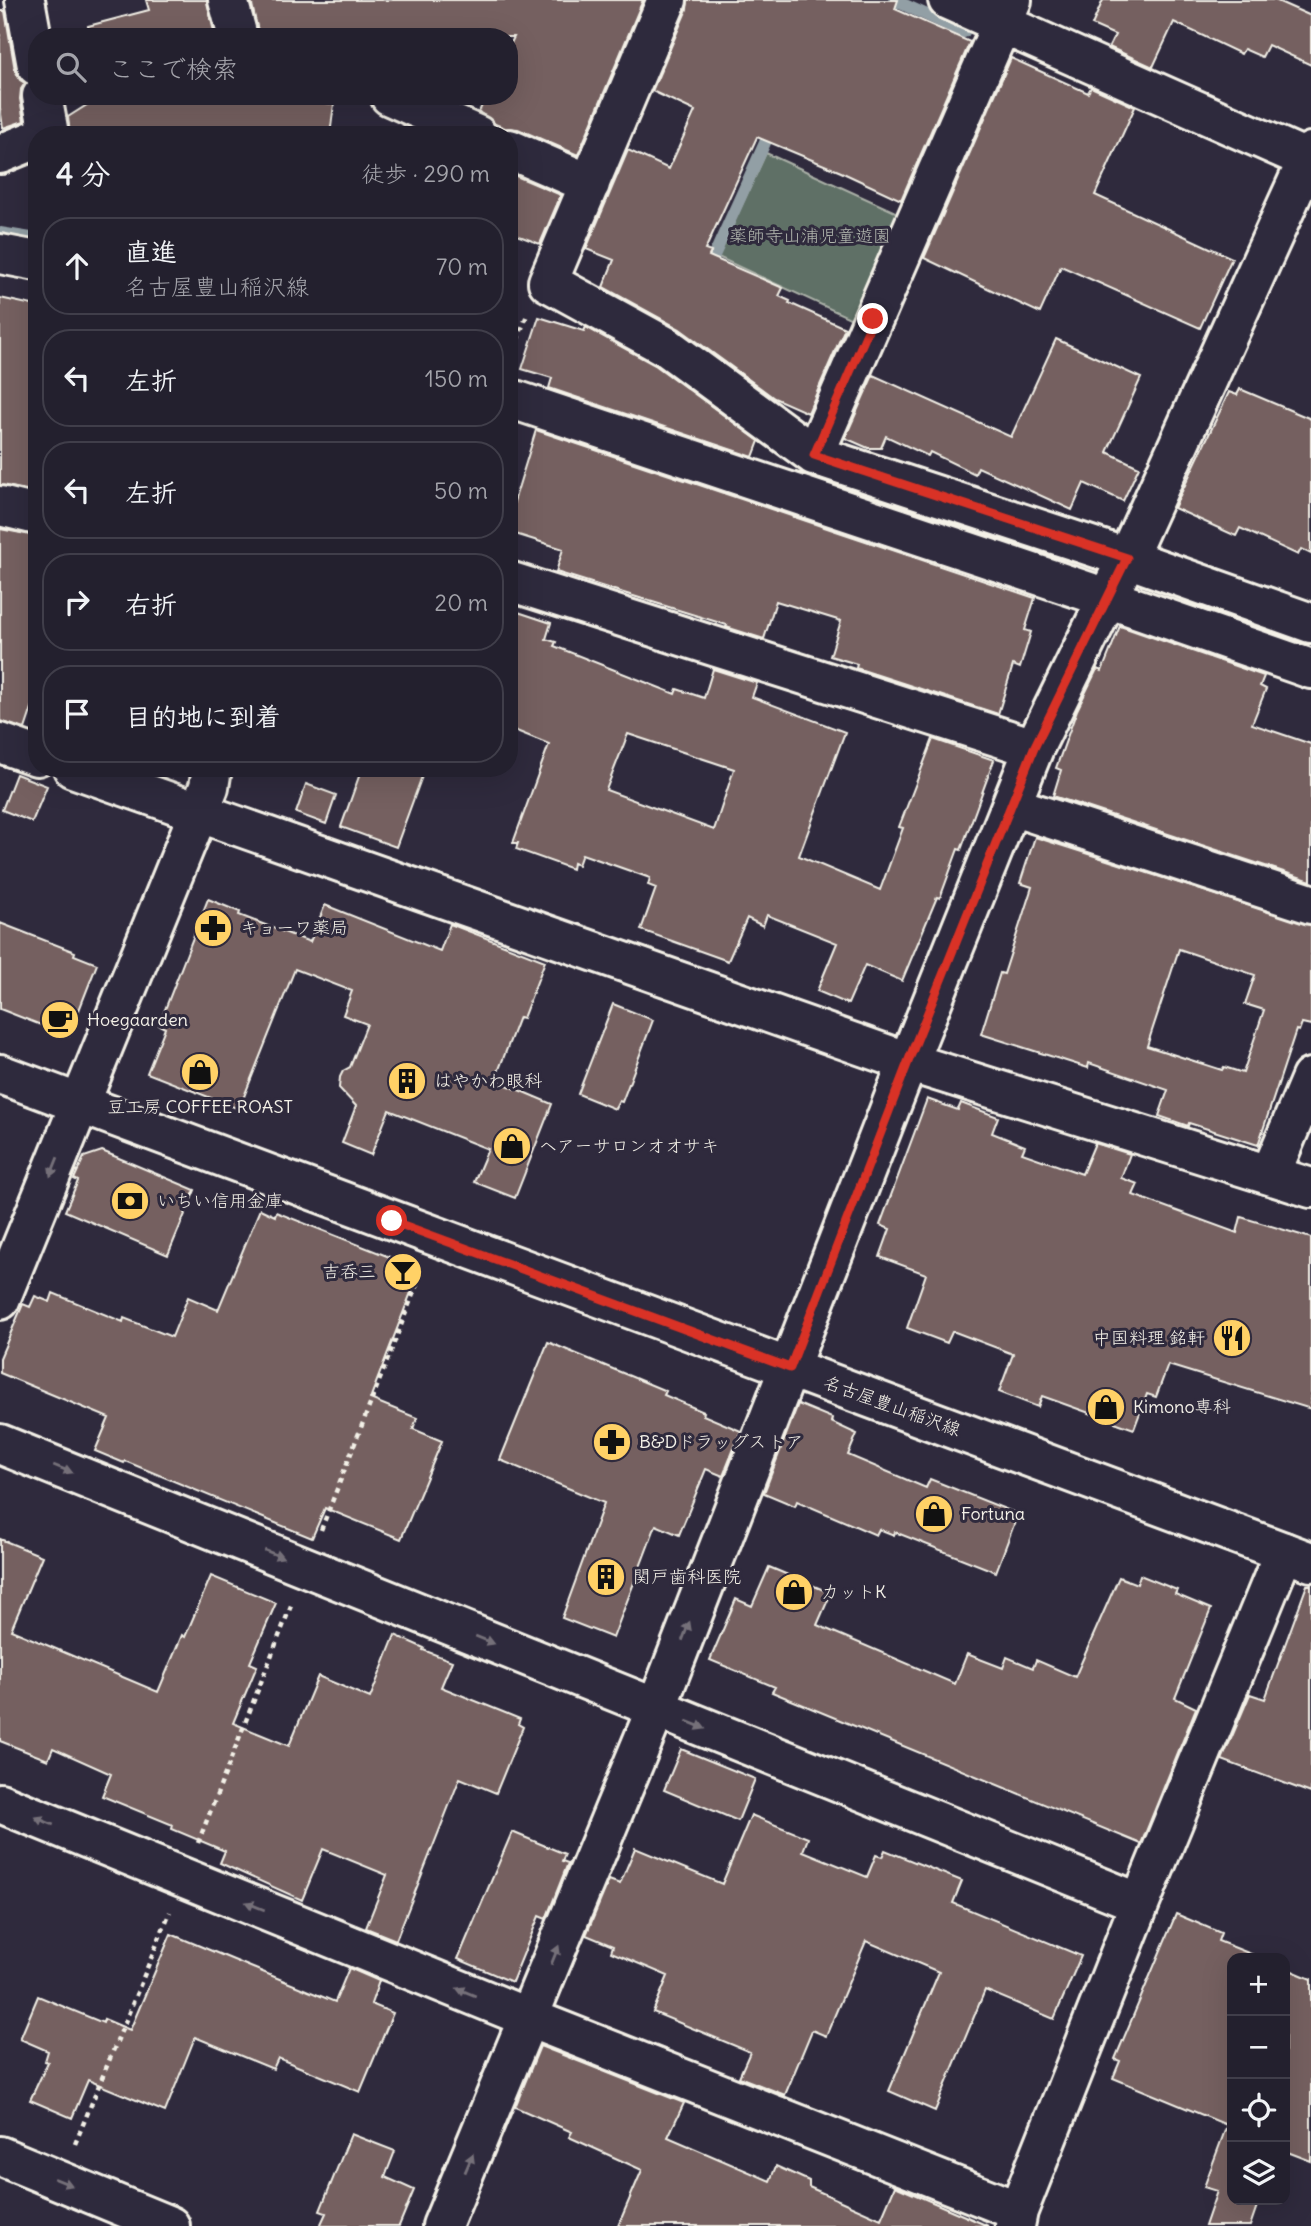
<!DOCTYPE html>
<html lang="ja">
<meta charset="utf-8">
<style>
:root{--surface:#23202e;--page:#2b2836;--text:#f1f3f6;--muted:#a3a3aa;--line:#403e4a}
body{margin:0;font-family:Delius,"Klee One",sans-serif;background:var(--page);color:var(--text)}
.controls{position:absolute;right:21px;bottom:21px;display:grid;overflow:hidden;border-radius:14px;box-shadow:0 7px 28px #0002}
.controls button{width:63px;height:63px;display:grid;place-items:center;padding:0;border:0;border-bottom:2px solid var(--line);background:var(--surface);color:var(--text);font:35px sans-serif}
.stop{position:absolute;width:21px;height:21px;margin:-16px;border:5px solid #d93025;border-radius:50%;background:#fff}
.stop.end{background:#d93025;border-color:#fff;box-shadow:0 2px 7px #0008}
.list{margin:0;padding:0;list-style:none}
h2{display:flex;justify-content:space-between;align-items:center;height:91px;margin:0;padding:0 28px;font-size:30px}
h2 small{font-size:23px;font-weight:400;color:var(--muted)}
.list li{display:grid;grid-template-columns:46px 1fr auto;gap:21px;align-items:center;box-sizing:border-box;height:98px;margin:0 14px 14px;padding:0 14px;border:2px solid var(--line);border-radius:28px}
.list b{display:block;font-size:26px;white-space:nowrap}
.list p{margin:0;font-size:23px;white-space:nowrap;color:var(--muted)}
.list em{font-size:23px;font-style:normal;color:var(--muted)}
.icon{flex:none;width:38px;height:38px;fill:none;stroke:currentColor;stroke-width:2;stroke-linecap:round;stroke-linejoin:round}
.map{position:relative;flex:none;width:1311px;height:2226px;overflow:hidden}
.search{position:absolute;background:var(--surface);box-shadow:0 7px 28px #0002;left:28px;top:28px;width:490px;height:77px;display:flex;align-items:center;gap:18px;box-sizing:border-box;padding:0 24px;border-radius:28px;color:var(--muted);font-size:26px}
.panel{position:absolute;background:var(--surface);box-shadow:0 7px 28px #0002;left:28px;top:126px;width:490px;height:651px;border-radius:28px}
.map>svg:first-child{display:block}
</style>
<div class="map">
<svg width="1311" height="2226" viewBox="0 0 1311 2226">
<rect width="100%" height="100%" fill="#2f2a3d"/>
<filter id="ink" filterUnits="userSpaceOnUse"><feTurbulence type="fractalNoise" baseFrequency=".0143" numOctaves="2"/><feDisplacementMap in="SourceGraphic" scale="14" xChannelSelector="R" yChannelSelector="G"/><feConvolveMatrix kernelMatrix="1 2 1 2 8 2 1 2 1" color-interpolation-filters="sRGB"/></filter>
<g filter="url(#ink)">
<path fill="#5f6f66" stroke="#aab0a7" stroke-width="2" d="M766,153L902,215L854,320L718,257Z"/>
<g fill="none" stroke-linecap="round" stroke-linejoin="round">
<path stroke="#929fa5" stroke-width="12" d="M894,0L964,32
M0,233L37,239
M707,271L773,125"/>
</g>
<path fill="#746161" stroke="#f4f1e8" stroke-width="2" fill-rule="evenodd" d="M146,0H207L215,37H90L88,26L149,10Z
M251,0H643L578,155L518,129L505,128L495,124L479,112L486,96H509V47L514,37H259Z
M688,0H898L895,9L970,42L901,200L841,172L757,137L705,250L711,252L709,256L783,288L779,296L790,301L789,303L845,328L808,413L774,398L680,329L603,287L614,260L586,249L628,150L669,169L695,111L652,91L687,9Z
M1103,0H1275L1311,16V65L1268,45L1262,57L1244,49L1241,54L1174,22L1153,67L1109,47L1115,35L1092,25Z
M0,11H5L15,70L20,80L25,83L21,89L20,99L24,121L3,128L0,108Z
M1011,58L1088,93L1091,87L1135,107L1095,195L1232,258L1200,328L1061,266L1040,313L924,258Z
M101,96H304L306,97V101L334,104L330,135H70L68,117Z
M509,173L561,195L540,244L509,232Z
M0,298L37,306V492L0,485Z
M539,317L584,331L586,327L655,365L759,441L753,457L549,388L552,378L522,369Z
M1056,339L1141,378L1107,452L1139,467L1123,501L1084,483L1072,510L978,467L975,474L930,452L928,456L886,436L881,448H868L845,438L873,375L1011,437Z
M1240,389L1311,419V554L1301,549L1298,555L1240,528L1236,536L1174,508L1229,392L1237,395Z
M536,430L1035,598L1025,630L1031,632L1020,668L1013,665L998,714L856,668L857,664L830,656L841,621L776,601L764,639L726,627L727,625L556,572L563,549L509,532V518Z
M0,529L37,536V693L25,729L0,721Z
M509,609L551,623L546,639L556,642L554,646L675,694L677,689L704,698L713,669L757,683L752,697L845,732L799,856L880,890L903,828L899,827L933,739L994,760L961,850L958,849L940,898L937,897L902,981L865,965L848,1004L817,991L837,943L767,915L763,926L747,918L728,961L641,930L656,888L648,885L650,878L582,854L578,865L573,863L572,869L516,849L518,843H513L549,744L509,728ZM628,734L734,769L714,830L606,790Z
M1120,626L1264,676L1260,686L1266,689L1252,724L1311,744V881L1053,796L1061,770L1056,768L1077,710L1097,669L1102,671Z
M362,768H425L396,847L341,827Z
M16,774L47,786L32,822L2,810Z
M306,784L336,795L326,824L296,813Z
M1035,837L1311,925V1025L1302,1023L1299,1031L1296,1030L1258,1145L1189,1123L1188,1126L1159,1116L1168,1090L1089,1063L1088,1068L981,1034L1000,973L1004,974L1032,887L1020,883ZM1179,949L1255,975L1245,1004L1264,1010L1243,1073L1224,1067L1222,1070L1147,1046Z
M208,899L240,912L239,915L310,942L325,905L440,951L450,924L545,961L523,1018L519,1017L495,1080L552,1104L515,1198L474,1182L488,1149L389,1110L371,1155L342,1143L356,1106L339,1088L340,1077L343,1071L350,1067L367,1024L343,1015L352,991L295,969L239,1109L147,1073L165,1028L159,1025Z
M0,923L75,952L74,955L97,964L69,1036L0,1009Z
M613,1004L653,1020L622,1102L619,1101L615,1109L578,1094Z
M927,1099L958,1110L961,1103L998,1117L992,1133L1025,1146L1022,1153L1082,1174L1095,1143L1130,1154L1121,1178L1138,1184L1133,1195L1237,1233L1241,1217L1311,1238V1409L1168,1365L1156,1397L1147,1394L1134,1429L1042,1396L1038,1407L999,1392L1013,1354L955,1332H952L947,1343L907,1328L926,1274L880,1257L890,1229L880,1225Z
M102,1151L195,1190L168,1255L65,1211L78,1181L74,1179L84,1157Z
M260,1209L275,1216L276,1212L420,1269L370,1399L417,1418L413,1429L442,1441L401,1539L325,1508L312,1538L125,1461L124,1463L95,1451L109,1418L0,1373V1358L23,1304L30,1307L35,1296L50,1302L53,1293L123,1322L124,1318L172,1337L188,1297L218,1310Z
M548,1342L666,1391L664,1395L704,1412L703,1415L741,1431L723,1476L706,1469L679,1535L656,1525L613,1638L562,1618L604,1503L500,1460Z
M798,1404L832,1418L831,1422L857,1434L848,1455L926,1488L930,1479L1018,1514L996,1572L895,1532L894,1535L879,1529L876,1535L797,1501L795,1506L764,1493Z
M0,1539L42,1556L11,1630L158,1692L182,1635L185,1637L211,1576L276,1603L250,1663L257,1666L233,1723L289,1746L318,1676L370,1698L395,1635L424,1648L423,1650L452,1661L441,1687L520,1719L518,1724L523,1727L496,1793L460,1778L396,1940L366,1928L387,1875L323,1849L302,1900L220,1863L225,1851L172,1829L173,1825L102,1796L111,1774L53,1748L48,1760L0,1741Z
M769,1567L831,1593L817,1625L955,1684L967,1654L1003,1668L1007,1657L1033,1668L1036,1660L1075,1677L1119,1577L1137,1584L1140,1575L1177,1590L1175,1594L1211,1609L1175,1698L1196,1708L1141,1844L772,1692L775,1687L710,1660L736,1599L752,1606Z
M1307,1585H1311V1793L1222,1760L1250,1694L1265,1699Z
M681,1749L755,1779L738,1821L664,1790Z
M751,1815L808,1838L803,1851L867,1877L876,1855L882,1857L885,1850L962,1881L953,1903L1081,1956L1054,2019L985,1990L935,2111L889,2091L939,1972L866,1941L826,2036L812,2030L785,2095L739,2077L750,2052L653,2012L668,1976L611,1952L613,1946L586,1935L609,1880L620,1884L635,1848L722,1884Z
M512,1832L565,1854L562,1861L568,1863L546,1919L539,1916L512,1982L458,1959Z
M1176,1914L1221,1933L1218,1941L1261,1958H1232V2200H1259L1250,2226H1205L1217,2191L1204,2187L1227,2125L1113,2078L1120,2061L1115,2059Z
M171,1934L335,2002L349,1968L379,1981L371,2004L393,2013L360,2092L278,2058L273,2069L195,2037L165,2112L88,2080L72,2118L30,2100L48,2062L45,2061L48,2051L20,2039L38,1996L103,2023L104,2019L130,2030Z
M1285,1968L1311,1979V2161L1285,2151Z
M540,2046L684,2103L668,2137L770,2181L776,2166L809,2181V2187L881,2219L895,2186L988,2226H618L642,2170L569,2137L572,2132L515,2107Z
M351,2134L395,2151L385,2177L414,2190L399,2226H320L326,2213L320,2211Z"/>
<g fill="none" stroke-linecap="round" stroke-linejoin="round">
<g stroke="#f4f1e8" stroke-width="44">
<path id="minor" d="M25,0L37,66
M228,0L238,37
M667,0L548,282L667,347L814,455L1127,558L1311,623
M948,0L1311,161
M42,96L49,134L47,135
M390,96L477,135
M509,149L590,184
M0,154L37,139
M0,254L37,261
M509,398L1107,598L1311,669
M814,455L1012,0
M0,506L37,515
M509,581L1034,748
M0,743L37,756
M73,768L908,1062L1311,1188
M1012,806L1311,904
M1270,1175L1311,1078
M0,1300L209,787L212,768
M0,1444L1140,1903
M0,1803L529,2018L1018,2211
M0,2156L170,2226
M442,2226L656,1709L908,1062L1034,748L1127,558L1311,152
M1015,2226L1018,2211L1140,1903L1284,1552"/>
</g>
<g stroke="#f4f1e8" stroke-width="44">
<path id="major" d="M0,1074L1311,1562"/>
</g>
<path stroke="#f4f1e8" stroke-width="4.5" stroke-dasharray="5 5" stroke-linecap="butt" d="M510,359L527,315
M321,1530L421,1274
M198,1843L292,1603
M75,2144L170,1912"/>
<use href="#minor" stroke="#2f2a3d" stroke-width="38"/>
<use href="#major" stroke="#2f2a3d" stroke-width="38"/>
</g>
<defs><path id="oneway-solid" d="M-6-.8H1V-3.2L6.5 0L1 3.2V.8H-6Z" transform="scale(1.75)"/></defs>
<g fill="#747079">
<use href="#oneway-solid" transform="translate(54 1167) rotate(112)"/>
<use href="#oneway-solid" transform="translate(63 1469) rotate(22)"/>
<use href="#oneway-solid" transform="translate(274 1554) rotate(22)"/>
<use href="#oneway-solid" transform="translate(686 1631) rotate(-69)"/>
<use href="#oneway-solid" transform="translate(485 1640) rotate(22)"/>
<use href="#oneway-solid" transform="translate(696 1725) rotate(22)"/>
<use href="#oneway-solid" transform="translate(44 1821) rotate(-158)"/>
<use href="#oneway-solid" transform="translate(255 1906) rotate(-158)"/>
<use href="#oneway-solid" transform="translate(555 1955) rotate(-68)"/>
<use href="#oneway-solid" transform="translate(466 1992) rotate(-158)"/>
<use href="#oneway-solid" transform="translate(469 2163) rotate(-67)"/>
<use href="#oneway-solid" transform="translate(63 2182) rotate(22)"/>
</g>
</g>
<g fill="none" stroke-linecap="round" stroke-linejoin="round" filter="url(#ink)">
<path stroke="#d93025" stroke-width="9" d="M392,1221L790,1368L908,1062L1034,748L1127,558L814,455L873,319"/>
</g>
<defs>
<g id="pharmacy-disc" transform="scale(2.0125)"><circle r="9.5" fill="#ffd166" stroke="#2f2a3d"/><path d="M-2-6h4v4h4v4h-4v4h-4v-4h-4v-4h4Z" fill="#111"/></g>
<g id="cafe-disc" transform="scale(2.0125)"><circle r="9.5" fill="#ffd166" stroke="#2f2a3d"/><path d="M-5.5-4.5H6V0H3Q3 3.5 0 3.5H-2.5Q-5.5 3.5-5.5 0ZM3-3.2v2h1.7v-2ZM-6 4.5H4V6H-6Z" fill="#111"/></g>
<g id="shop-disc" transform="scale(2.0125)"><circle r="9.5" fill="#ffd166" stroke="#2f2a3d"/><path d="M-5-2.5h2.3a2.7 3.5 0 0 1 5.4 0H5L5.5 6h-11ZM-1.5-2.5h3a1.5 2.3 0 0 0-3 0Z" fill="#111"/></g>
<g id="building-disc" transform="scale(2.0125)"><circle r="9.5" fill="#ffd166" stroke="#2f2a3d"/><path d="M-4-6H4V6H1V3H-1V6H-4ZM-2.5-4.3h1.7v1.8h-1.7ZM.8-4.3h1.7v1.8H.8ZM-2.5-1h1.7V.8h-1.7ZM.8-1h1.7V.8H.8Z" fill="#111"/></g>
<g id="bank-disc" transform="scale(2.0125)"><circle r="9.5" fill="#ffd166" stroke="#2f2a3d"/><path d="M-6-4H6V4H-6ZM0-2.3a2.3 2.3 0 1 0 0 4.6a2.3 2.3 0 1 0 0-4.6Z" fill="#111"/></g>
<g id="bar-disc" transform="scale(2.0125)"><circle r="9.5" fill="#ffd166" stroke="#2f2a3d"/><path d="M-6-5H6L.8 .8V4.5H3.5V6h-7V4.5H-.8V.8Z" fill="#111"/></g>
<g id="restaurant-disc" transform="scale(2.0125)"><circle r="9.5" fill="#ffd166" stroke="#2f2a3d"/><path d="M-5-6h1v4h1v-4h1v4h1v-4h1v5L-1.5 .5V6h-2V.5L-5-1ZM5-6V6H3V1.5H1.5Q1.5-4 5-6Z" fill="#111"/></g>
</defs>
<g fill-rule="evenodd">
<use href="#pharmacy-disc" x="213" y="928"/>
<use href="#cafe-disc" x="60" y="1020"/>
<use href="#shop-disc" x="200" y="1072"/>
<use href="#building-disc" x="407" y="1081"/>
<use href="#shop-disc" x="512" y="1146"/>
<use href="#bank-disc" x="130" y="1201"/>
<use href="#bar-disc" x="403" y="1272"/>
<use href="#restaurant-disc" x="1232" y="1338"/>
<use href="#shop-disc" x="1106" y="1407"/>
<use href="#pharmacy-disc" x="612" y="1442"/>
<use href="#shop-disc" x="934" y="1514"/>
<use href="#building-disc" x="606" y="1577"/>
<use href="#shop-disc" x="794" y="1592"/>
</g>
<g text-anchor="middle" stroke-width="6" stroke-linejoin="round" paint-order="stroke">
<g font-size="18" fill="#b1b6ae" stroke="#2f2a3d">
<text x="810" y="242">薬師寺山浦児童遊園</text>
</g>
<g font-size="18" fill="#f4f1e8" stroke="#2f2a3d" text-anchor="start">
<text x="240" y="934">キョーワ薬局</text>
<text x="87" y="1026">Hoegaarden</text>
<text x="434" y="1087">はやかわ眼科</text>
<text x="200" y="1113" text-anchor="middle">豆工房 COFFEE ROAST</text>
<text x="539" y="1152">ヘアーサロンオオサキ</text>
<text x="157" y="1207">いちい信用金庫</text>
<text x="376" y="1278" text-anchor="end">吉呑三</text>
<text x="1205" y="1344" text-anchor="end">中国料理 銘軒</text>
<text x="1133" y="1413">Kimono専科</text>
<text x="639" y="1448">B&amp;Dドラッグストア</text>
<text x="961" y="1520">Fortuna</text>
<text x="633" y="1583">関戸歯科医院</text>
<text x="821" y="1598">カットK</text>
</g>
<g font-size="18" fill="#f4f1e8" stroke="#2f2a3d">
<text transform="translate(892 1406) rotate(20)" y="6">名古屋豊山稲沢線</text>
</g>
</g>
</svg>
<div class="controls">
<button>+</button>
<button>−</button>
<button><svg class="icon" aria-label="locate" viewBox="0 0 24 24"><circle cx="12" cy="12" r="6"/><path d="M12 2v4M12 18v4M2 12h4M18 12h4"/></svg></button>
<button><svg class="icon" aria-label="layers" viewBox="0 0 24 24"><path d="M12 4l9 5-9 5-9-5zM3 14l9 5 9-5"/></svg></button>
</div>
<div class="stop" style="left:392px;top:1221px"></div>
<div class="stop end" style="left:873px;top:319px"></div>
<div class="search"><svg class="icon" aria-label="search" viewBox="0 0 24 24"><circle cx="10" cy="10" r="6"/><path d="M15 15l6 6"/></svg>ここで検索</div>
<section class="panel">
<h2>4 分<small>徒歩 · 290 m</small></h2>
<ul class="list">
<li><svg class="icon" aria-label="ahead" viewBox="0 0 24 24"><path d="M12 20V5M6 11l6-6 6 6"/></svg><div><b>直進</b><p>名古屋豊山稲沢線</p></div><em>70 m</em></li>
<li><svg class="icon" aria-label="left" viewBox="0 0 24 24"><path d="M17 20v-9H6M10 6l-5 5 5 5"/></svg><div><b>左折</b></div><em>150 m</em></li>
<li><svg class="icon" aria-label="left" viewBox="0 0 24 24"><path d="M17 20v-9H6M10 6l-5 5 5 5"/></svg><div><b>左折</b></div><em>50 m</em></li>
<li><svg class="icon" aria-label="right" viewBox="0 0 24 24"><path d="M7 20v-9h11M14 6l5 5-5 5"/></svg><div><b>右折</b></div><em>20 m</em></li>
<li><svg class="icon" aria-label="arrive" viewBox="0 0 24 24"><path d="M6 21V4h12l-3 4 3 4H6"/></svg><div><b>目的地に到着</b></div></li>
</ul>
</section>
</div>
